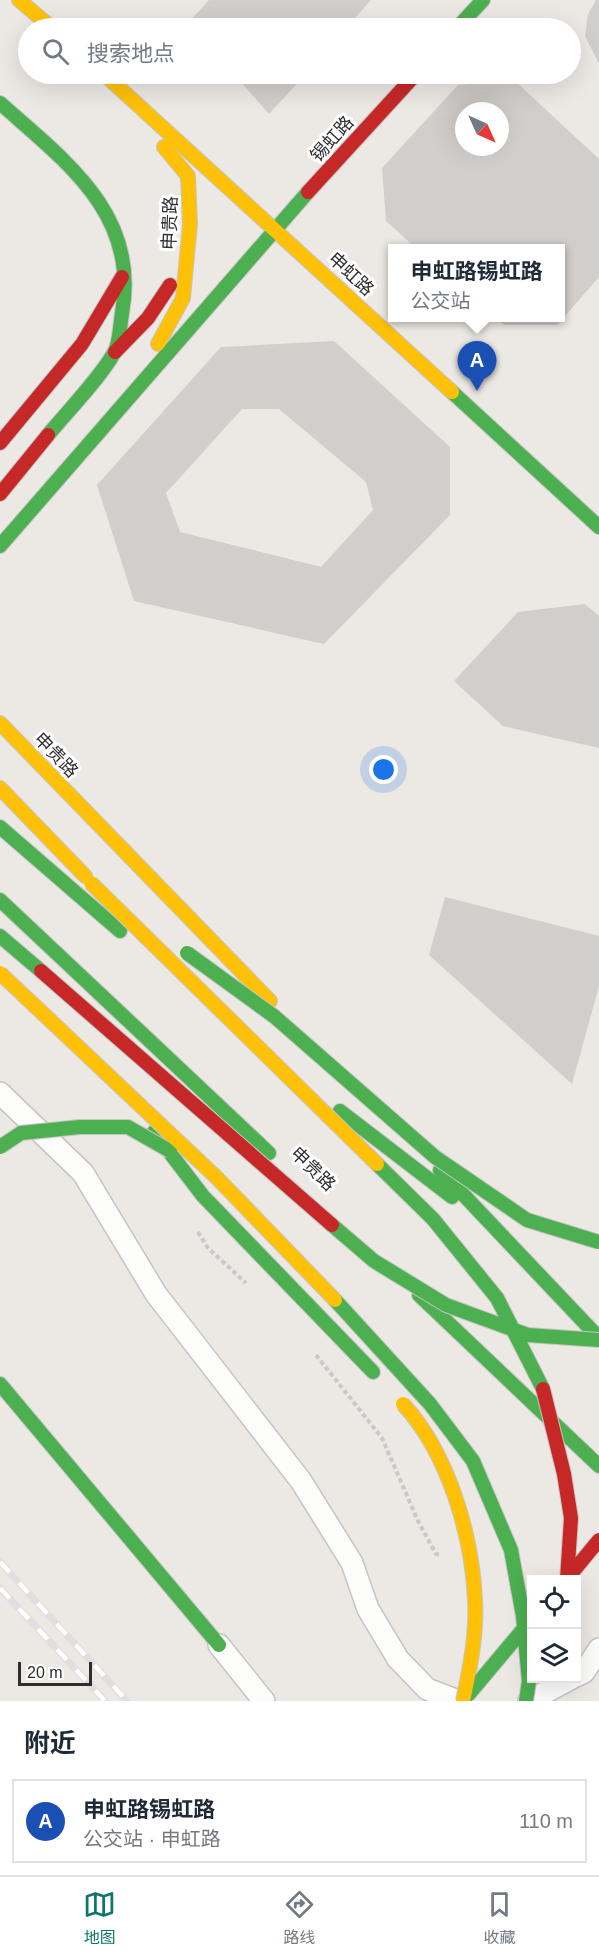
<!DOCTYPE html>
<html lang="zh">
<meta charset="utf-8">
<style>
:root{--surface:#fff;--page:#f6f6f7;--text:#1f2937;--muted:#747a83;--line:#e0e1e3;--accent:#0f766e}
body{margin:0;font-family:Helvetica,"Noto Sans SC",sans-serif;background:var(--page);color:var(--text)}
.controls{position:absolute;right:18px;bottom:18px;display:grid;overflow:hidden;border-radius:0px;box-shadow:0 6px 24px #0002}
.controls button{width:54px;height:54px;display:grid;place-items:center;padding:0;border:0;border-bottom:2px solid var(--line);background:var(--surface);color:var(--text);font:30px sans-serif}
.compass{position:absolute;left:455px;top:102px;width:54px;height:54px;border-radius:50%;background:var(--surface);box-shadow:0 6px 24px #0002;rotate:135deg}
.scale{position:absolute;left:18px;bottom:15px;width:74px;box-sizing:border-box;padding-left:6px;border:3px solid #2e2e2e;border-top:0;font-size:16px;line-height:21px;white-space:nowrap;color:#2e2e2e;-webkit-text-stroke:4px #fff;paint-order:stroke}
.you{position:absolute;left:384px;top:770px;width:21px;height:21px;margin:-15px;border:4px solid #fff;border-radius:50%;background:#1a73e8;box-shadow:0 0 0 9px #1a73e833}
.badge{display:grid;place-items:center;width:39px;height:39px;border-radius:50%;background:var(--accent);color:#fff;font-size:20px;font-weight:700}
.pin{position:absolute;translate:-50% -50px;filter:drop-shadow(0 2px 3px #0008)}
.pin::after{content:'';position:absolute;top:32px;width:21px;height:18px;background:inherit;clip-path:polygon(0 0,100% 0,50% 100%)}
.popup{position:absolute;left:388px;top:244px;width:177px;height:78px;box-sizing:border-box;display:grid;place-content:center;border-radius:0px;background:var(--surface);filter:drop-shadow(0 2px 4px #0005);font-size:20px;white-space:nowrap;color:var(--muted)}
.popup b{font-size:22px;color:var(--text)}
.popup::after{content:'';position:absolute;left:50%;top:100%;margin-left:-12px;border:12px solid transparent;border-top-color:var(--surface)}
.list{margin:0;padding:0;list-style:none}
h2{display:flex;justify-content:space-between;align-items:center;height:78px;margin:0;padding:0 24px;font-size:26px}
h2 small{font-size:20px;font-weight:400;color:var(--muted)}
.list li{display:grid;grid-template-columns:39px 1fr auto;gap:18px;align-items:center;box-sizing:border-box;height:84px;margin:0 12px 12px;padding:0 12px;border:2px solid var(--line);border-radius:0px}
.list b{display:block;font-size:22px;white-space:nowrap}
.list p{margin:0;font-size:20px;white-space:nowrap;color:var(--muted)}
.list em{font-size:20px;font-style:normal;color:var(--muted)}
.icon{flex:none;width:33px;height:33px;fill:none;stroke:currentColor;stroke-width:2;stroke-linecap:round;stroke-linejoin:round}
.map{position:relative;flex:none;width:599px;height:1701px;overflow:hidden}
.search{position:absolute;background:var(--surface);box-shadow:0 6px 24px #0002;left:18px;right:18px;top:18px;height:66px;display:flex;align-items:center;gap:15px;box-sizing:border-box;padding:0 21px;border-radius:33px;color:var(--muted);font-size:22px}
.sheet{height:174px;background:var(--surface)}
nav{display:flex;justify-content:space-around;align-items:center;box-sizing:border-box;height:84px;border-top:2px solid var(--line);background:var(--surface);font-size:16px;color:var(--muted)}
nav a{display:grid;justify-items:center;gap:3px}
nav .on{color:var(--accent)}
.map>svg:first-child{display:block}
</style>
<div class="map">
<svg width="599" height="1701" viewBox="0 0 599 1701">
<rect width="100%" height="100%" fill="#ece8e4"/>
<path fill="#d1cecb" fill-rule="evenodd" d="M209,0H371L346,28H194L189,22Z
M596,0H599V64L585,36L588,14Z
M234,74H306L269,114Z
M514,80L599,159V277L557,325H504L495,318H561V249H417L386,221L382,168L458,85ZM464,111H500V147H464Z
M334,341L450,447V515L324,644L134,601L97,485L221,347ZM242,409H279L366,482L373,510L321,567L180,532L166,493Z
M585,604L599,616V748L503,726L454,681L518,612Z
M445,897L599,936V986L572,1084L429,955Z"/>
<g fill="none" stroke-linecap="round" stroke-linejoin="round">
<g stroke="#c5c4c5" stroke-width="24">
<path id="street" d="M0,1093L83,1173L156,1294L301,1481L352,1563L368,1609L398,1659L427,1689L458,1701
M219,1645L264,1701
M576,1676L584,1672L599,1649
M529,1701L572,1678"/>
</g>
<g stroke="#c5c4c5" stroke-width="16">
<path id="fast" d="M457,28L483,0
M0,103C65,161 140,214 122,313C120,325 120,343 114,353C100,378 67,412 48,435
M452,392L599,527
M0,546L308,192
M0,827L120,931
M0,900L269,1153
M0,936L41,971
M340,1111L452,1197
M154,1132L203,1196L373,1372
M440,1170L599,1338
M419,1295L599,1466
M0,1384L219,1645"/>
</g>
<g stroke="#c5c4c5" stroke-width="16">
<path id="slow" d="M19,0L52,28
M104,74L452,392
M158,344L183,298L190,224L188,176L164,147
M0,723L270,1001
M0,788L85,876"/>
</g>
<g stroke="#c5c4c5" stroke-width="16">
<path id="jam" d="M308,192L416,74
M115,352L148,318L170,285
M0,443L82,344L122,277
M0,494L48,435"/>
</g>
<path stroke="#c9c9c8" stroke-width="4" stroke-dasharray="4.5 3" stroke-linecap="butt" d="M198,1232L208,1248L246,1283
M316,1355L382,1438L418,1521L436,1554L440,1555"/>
<use href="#street" stroke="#fcfcfb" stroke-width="21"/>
<use href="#fast" stroke="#4caf50" stroke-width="14"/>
<use href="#slow" stroke="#ffc107" stroke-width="14"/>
<use href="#jam" stroke="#c62828" stroke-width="14"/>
<g stroke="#dfdfe1" stroke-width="7">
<path id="rail" d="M0,1562L127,1701
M0,1588L105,1701"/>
</g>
<use href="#rail" stroke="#fff" stroke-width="4.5" stroke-dasharray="14" stroke-linecap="butt"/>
<g stroke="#c6c5c4" stroke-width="16" stroke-linecap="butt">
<path id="fast-bridge" d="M187,953L275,1017L435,1157L527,1220L599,1242
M0,1147L21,1133L80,1127H128L170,1151
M377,1164L433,1219L497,1298L543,1389
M332,1225L374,1261L446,1305L528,1335L599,1340
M335,1300L430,1404L473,1461L511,1550L523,1616L529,1681L526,1701
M468,1695L531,1620"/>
</g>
<g stroke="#c6c5c4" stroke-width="16" stroke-linecap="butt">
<path id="slow-bridge" d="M91,883L377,1164
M0,973L216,1177L335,1300
M403,1404C448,1453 472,1534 475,1600C477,1634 470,1668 463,1701"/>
</g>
<g stroke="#c6c5c4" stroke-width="16" stroke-linecap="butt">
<path id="jam-bridge" d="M41,971L332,1225
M543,1389L564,1474L571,1518L567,1580
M566,1580L599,1540"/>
</g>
<use href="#fast-bridge" stroke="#4caf50" stroke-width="14"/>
<use href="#slow-bridge" stroke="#ffc107" stroke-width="14"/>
<use href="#jam-bridge" stroke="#c62828" stroke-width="14"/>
</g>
<g text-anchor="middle" stroke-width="6" stroke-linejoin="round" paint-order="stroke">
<g font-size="18" fill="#2e2e2e" stroke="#fff">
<text transform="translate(332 139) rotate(-48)" y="6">锡虹路</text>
<text transform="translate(170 223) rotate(-88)" y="6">申贵路</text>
<text transform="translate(351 274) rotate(43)" y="6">申虹路</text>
<text transform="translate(56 755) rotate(46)" y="6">申贵路</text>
<text transform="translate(313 1169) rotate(44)" y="6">申贵路</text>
</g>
</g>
</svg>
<div class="controls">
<button><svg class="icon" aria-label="locate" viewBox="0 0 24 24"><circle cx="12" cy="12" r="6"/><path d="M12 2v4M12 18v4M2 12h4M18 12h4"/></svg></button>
<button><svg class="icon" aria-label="layers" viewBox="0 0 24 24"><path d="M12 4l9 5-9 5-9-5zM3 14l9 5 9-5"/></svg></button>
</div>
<svg class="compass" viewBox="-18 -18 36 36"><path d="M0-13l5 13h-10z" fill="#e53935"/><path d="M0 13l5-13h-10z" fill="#747a83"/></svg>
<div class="scale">20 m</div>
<div class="you"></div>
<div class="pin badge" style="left:477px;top:391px;background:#1a4fb4">A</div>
<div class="popup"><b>申虹路锡虹路</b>公交站</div>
<div class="search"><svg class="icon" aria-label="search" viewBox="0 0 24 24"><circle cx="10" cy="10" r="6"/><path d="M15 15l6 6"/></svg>搜索地点</div>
</div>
<section class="sheet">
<h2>附近<small></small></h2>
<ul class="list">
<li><span class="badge" style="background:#1a4fb4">A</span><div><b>申虹路锡虹路</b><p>公交站 · 申虹路</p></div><em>110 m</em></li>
</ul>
</section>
<nav>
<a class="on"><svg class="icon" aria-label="map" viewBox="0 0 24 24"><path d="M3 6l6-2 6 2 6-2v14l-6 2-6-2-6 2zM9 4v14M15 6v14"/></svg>地图</a>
<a><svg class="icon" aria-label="directions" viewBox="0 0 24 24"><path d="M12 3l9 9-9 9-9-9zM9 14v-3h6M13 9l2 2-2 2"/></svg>路线</a>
<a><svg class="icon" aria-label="saved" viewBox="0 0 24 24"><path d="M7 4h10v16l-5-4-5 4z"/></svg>收藏</a>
</nav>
